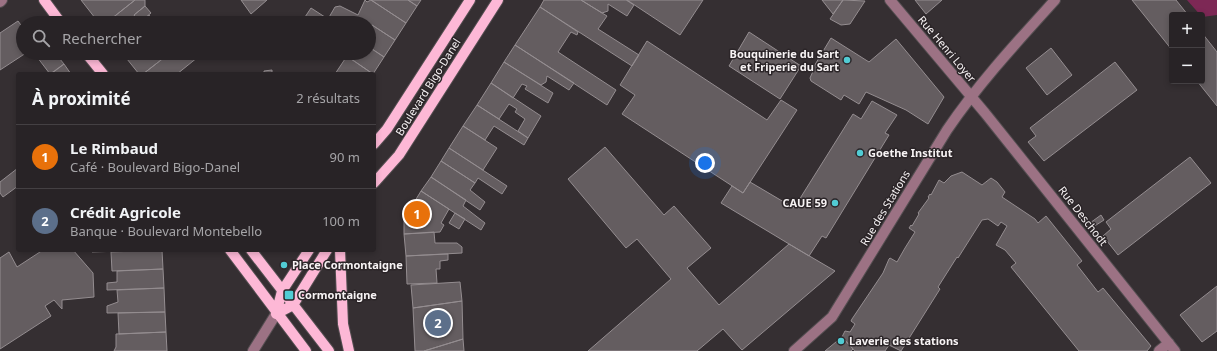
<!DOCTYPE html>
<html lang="fr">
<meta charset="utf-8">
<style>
:root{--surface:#282326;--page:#342f32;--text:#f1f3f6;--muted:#a5a4a7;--line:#444043;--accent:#d93025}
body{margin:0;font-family:"Noto Sans",sans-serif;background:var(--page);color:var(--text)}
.controls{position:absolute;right:12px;top:12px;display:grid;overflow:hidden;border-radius:4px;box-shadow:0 2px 6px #0003}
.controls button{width:36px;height:36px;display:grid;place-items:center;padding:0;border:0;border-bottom:1px solid var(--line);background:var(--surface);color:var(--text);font:20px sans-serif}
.you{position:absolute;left:705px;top:163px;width:14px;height:14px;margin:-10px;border:3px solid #fff;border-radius:50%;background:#1a73e8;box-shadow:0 0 0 6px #1a73e833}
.badge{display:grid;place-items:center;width:26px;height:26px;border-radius:50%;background:var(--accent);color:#fff;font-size:13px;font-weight:700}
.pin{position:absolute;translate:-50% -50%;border:2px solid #fff;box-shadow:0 1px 4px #0006}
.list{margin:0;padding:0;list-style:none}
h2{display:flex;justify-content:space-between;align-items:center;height:52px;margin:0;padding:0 16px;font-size:17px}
h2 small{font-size:13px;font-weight:400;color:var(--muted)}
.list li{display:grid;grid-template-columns:26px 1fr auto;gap:12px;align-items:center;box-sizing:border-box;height:64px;padding:0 16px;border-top:1px solid var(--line)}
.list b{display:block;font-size:15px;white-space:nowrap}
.list p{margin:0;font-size:13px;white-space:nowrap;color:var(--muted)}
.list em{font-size:13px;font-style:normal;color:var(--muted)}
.icon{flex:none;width:22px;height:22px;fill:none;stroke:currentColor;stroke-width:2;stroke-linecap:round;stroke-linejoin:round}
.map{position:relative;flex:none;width:1217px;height:351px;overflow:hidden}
.search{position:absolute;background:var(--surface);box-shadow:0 2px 6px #0003;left:16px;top:16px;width:360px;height:44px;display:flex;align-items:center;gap:10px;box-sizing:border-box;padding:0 14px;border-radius:22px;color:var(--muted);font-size:15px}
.panel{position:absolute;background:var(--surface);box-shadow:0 2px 6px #0003;left:16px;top:72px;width:360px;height:180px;border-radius:4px}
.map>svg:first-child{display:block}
</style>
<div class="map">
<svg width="1217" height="351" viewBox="0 0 1217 351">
<rect width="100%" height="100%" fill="#352f32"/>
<path fill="#7d2855" d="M1187,0H1217V15L1202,17Z"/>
<path fill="#645d60" stroke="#948d90" d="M81,0H135L106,23H99Z
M135,0H145V6L134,15L139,23H106Z
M241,0H267L251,14Z
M365,0L367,2L371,0L406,23L395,40L372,25L369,30V23H333L328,19L335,7L340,6L358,15Z
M371,0H408L417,6L406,23Z
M408,0H421L417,6Z
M544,0H581L607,16L598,29L639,55L632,66L540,7Z
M581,0H626L634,5L627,16L608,4V11L602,13Z
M627,0H703L680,35Z
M822,0H843L833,14Z
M843,0L865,1L850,24L841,25L830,19Z
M915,0H942L926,14Z
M1132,0H1176L1188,15H1172V50Z
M145,6L151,13L140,22L134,15Z
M540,7L578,32L577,35L571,32L558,52L616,90L607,105L515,45Z
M311,8L328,19L333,23H301Z
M149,15L155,23H144L142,21Z
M18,21L23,28V53H26L0,70V33Z
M372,25L395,40L384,57L369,47V30Z
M749,32L801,66L780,99L729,66Z
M1202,33L1217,52V106L1197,81H1202Z
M831,38L869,62L896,39L944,97L928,124L906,110L866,92L859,104L844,95L841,100L811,81L810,78L814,69L813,68Z
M647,41L767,120L781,100L797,110L743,193L622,114L635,95L620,85Z
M515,45L574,83L569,90L547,76L546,82L541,85L504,62Z
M369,47L384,57L373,74L342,53H369Z
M1051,48L1072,75L1047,95L1026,68Z
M34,53H55L64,64L50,74Z
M123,53H135L127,59Z
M135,53H170L143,74H139L127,59Z
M170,53H203L177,74H143Z
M347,56L373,74H335Z
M504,62L553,93L548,103L525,89L527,86L522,84L513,98L491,83Z
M1115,62L1137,90L1044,161L1028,142L1036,136L1030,128Z
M64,64L71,74H51Z
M272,70V74H264V71Z
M491,83L541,116L528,138L518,131L525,119L515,112L517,109L509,104L499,119L477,105Z
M872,101L897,115L885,133L889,135L826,238L822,236L809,256L721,203L732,186L743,193L750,182L794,208L853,114L861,119Z
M477,105L528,138L524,145L494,126L485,140L463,126Z
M463,126L497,148L483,170L449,148Z
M605,147L664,215L674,206L711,248L687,268L719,305L789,244L835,271L742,350L723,329L697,351H588L671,279L637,239L626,248L568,179Z
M449,148L507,186L502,194L478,178L475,183L441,161Z
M1190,157L1211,183L1118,255L1103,236L1111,229L1106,222Z
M441,161L475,183L470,190L485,202L480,210L431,177Z
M18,168V186L3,197L0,193V182Z
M962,172L982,185L991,178L997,182L1005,192L1002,197L1035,219L1038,223L1046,216L1082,261L1077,265L1098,292L1103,288L1151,346L1147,351H1079L1011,267L1016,263L1005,250L996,245L1007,226L1001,222L998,226L988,219L982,220L958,258L957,257L938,287L940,289L901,351L889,345L885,351H855L842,337L845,331L850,332L855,324L851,321L852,319L883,273L889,259L890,258L897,262L905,248L915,232L909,228L911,225L912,226L919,214L918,213L929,198L928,197L930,194L931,195L939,180L944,183L951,176Z
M431,177L466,200L463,206L485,223L481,230L421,191Z
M421,191L449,209L441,223L444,225L440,232L404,234V219Z
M455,213L465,219L459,229L449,223Z
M1101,215L1104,220L1093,227L1090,223Z
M434,232L435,243H457L462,247V253L406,256L404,234Z
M43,250H73L93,273L94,297L62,300V309L54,300L45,306L51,316L0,349V258L9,252L17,267Z
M93,250H151L92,252Z
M162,250L163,269L112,271L111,252Z
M448,254V260L440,261V269H436L437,283L407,284L406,256Z
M163,269L164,288L107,290V283L117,282V271Z
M460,282L462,301L413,308L411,285Z
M1217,286V331L1202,342L1180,315Z
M164,288L165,312L107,313V306L118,302L117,290Z
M462,301L463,339L424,351H415L413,308Z
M165,312L166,332L119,334L118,313Z
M166,332L167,351H114L116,347V334Z
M842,337L853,349L851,351H825Z
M463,339L464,351H424Z"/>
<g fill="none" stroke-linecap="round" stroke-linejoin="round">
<g stroke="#544e51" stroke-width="12">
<path id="minor" d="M890,0L985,113L1175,351
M0,2L2,0
M253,351L276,314
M794,351L832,317L947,130C979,83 1017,42 1055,0
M1159,351L1169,343"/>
</g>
<g stroke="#544e51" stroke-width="12">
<path id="major" d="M44,0L61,23
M86,53L103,74
M374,144L387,129L470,0
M374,183L399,155L498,0
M230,250L306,351
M251,250L329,351
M340,250L343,324L349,351
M276,314L293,305L327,250
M276,314L282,291L309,250"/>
</g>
<use href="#minor" stroke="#9c7284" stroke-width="10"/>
<use href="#major" stroke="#fdb8d6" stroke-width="10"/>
</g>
<g fill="#51ccd4" stroke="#2b2528" stroke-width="1.5">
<circle cx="847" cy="60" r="4"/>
<circle cx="860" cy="153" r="4"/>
<circle cx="835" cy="203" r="4"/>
<circle cx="284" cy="265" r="4"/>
<rect x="284" y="290" width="10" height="10" rx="2"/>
<circle cx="841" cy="341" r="4"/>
</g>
<g text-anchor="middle" stroke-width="3" stroke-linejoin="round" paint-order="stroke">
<g font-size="11" fill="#f7f3f4" stroke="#2b2528">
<text transform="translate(947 49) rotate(50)" y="4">Rue Henri Loyer</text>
<text transform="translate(428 87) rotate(-58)" y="4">Boulevard Bigo-Danel</text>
<text transform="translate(885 208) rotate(-59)" y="4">Rue des Stations</text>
<text transform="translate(1083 216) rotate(52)" y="4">Rue Deschodt</text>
</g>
<g font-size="11" font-weight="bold" fill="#f7f3f4" stroke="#2b2528" text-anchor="start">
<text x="839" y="58" text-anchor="end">Bouquinerie du Sart<tspan x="839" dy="13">et Friperie du Sart</tspan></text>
<text x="868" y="157">Goethe Institut</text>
<text x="827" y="207" text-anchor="end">CAUE 59</text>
<text x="292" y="269">Place Cormontaigne</text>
<text x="298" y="299">Cormontaigne</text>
<text x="849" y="345">Laverie des stations</text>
</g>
</g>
</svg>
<div class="controls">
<button>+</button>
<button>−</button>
</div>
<div class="you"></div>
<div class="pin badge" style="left:417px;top:214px;background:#e8710a">1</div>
<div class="pin badge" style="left:438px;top:323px;background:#5c6f8a">2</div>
<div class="search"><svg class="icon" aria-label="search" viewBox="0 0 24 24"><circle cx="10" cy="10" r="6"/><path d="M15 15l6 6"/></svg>Rechercher</div>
<section class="panel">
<h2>À proximité<small>2 résultats</small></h2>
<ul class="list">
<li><span class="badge" style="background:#e8710a">1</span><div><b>Le Rimbaud</b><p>Café · Boulevard Bigo-Danel</p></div><em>90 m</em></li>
<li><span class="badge" style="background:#5c6f8a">2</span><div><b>Crédit Agricole</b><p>Banque · Boulevard Montebello</p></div><em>100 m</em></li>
</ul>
</section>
</div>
